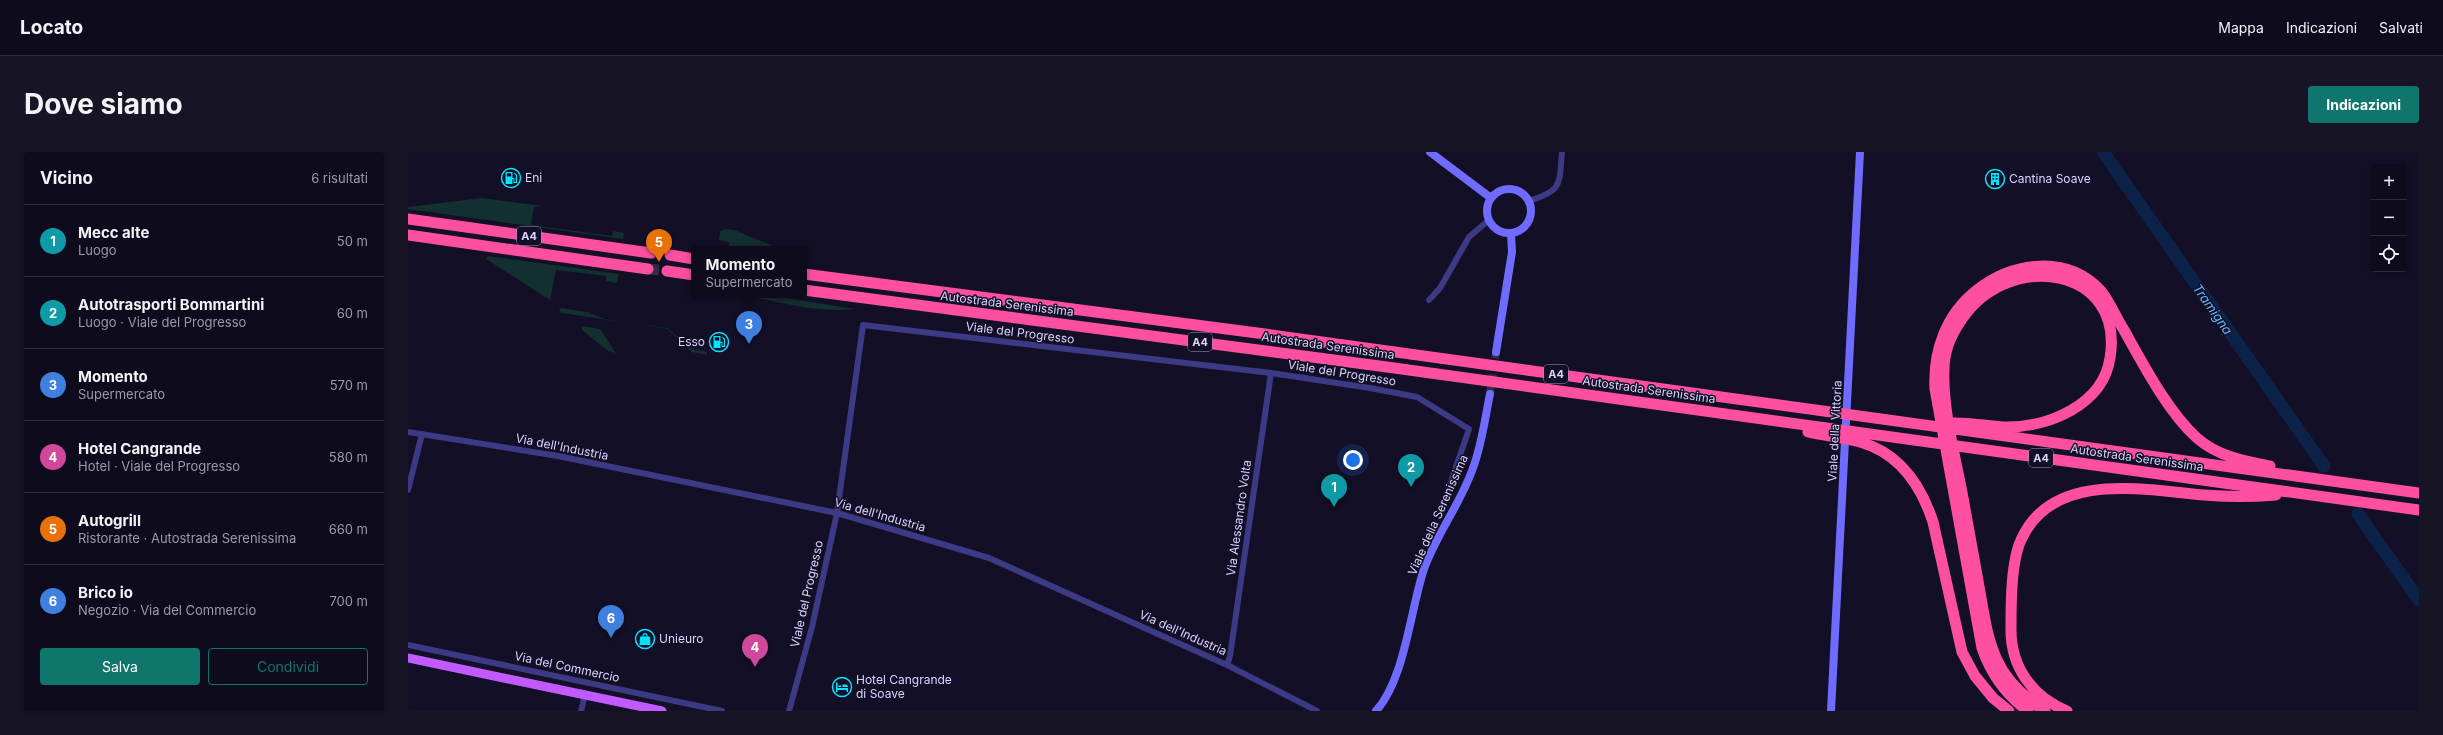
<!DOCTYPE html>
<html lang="it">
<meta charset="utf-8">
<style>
:root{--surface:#0e0b1c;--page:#171425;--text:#f1f3f6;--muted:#9b9ba3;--line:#2e2b3b;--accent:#0f766e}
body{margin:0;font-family:Inter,sans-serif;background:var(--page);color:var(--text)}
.controls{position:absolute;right:12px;top:12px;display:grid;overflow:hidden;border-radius:4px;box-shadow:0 2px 6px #0003}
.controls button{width:36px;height:36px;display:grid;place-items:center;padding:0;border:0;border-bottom:1px solid var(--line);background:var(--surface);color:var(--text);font:20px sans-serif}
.you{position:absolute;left:945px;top:308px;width:14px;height:14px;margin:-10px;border:3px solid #fff;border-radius:50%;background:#1a73e8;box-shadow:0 0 0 6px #1a73e833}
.badge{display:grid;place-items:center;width:26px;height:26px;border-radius:50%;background:var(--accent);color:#fff;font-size:13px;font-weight:700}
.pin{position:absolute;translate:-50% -33px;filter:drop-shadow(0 1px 2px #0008)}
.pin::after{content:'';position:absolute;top:21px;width:14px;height:12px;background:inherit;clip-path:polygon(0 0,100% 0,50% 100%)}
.popup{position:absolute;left:283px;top:94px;width:116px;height:52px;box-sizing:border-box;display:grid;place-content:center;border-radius:4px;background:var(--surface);filter:drop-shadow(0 1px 3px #0005);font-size:13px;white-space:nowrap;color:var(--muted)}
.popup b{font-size:15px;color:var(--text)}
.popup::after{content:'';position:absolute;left:50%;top:100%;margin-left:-8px;border:8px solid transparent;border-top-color:var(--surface)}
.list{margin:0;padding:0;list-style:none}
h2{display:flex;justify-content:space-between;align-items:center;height:52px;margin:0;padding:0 16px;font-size:17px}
h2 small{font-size:13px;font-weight:400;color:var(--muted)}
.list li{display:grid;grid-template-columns:26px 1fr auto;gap:12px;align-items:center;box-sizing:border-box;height:72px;padding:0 16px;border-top:1px solid var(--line)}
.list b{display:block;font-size:15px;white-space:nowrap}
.list p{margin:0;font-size:13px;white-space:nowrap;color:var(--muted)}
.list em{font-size:13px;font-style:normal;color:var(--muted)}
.actions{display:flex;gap:8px;padding:12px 16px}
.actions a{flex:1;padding:9px 0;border:1px solid var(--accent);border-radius:4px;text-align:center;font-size:14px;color:var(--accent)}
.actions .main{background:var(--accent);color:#fff}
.icon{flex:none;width:22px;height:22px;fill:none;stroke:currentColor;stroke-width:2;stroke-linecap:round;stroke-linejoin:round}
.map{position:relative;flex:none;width:2011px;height:559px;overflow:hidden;border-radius:4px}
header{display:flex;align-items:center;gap:24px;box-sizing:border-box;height:56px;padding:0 20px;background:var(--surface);border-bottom:1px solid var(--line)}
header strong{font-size:19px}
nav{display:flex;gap:22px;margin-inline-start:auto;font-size:14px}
.intro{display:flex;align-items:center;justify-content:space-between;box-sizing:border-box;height:96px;padding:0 24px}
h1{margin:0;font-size:28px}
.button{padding:10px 18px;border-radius:4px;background:var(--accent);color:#fff;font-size:14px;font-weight:700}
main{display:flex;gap:24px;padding:0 24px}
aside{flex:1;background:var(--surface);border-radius:4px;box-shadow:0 2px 6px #0003}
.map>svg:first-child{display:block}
</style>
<header>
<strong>Locato</strong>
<nav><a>Mappa</a><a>Indicazioni</a><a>Salvati</a></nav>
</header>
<div class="intro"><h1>Dove siamo</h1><a class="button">Indicazioni</a></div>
<main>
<aside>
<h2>Vicino<small>6 risultati</small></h2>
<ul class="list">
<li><span class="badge" style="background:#0f9aa8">1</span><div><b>Mecc alte</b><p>Luogo</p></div><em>50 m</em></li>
<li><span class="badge" style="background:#0f9aa8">2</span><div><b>Autotrasporti Bommartini</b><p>Luogo · Viale del Progresso</p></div><em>60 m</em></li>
<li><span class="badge" style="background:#3f7fe0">3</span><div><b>Momento</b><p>Supermercato</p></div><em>570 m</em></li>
<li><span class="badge" style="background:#d1479c">4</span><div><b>Hotel Cangrande</b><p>Hotel · Viale del Progresso</p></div><em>580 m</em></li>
<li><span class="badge" style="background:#e8710a">5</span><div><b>Autogrill</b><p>Ristorante · Autostrada Serenissima</p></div><em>660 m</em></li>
<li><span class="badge" style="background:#3f7fe0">6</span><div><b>Brico io</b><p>Negozio · Via del Commercio</p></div><em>700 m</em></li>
</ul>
<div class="actions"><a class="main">Salva</a><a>Condividi</a></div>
</aside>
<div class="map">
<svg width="2011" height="559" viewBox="0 0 2011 559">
<rect width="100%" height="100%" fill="#130f26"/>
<path fill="#12302f" d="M73,46L135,54L126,55L123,73L204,84L205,79L216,81L215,87L0,57V55Z
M316,77L326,78L373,97H320L321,90L311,88L312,80Z
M80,104L211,122L209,131L198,129V124L148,118L142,148L78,107Z
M329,143H358L448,157C404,162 370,148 329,143Z
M153,156L179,160L197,167L227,172L154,161L151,159Z
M230,172L259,176L284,197L299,200V203L284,200L259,177Z
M174,174L192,177L208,201L200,199L174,178Z"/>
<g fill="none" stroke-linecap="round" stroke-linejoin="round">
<path stroke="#0c2248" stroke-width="13" d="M1695,0L1916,314
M1950,362L2011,448"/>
<path stroke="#312d47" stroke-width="8" stroke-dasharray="8 4" stroke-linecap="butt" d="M1082,242L1088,200"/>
<path stroke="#312d47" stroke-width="11" stroke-dasharray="11 5.5" stroke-linecap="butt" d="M243,101L262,103
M240,117L259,119"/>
<path stroke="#3d3a85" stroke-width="6" d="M1121,49C1155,38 1151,33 1154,0
M1021,148L1032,136L1061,85L1081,68
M0,280L150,304L429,361L581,406L819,513L909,559
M0,338L14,282
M0,493L314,559
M819,513L822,504L863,221
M173,559L177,543
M381,559L404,475L429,361L455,173L863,221L962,236L1009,245L1061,277L1033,359"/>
<path stroke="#6f6bff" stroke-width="8" d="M1022,0L1083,46
M1079 59a22 22 0 1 1 44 0a22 22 0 1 1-44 0Z
M1088,200L1104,100L1103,81
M968,559C997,527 1002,459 1016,417C1029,381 1053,351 1065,316C1074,292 1077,266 1082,242
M1423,559L1452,0"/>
<path stroke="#c25bff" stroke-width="9" d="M0,506L254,559"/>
<path stroke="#ff4fa3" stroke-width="11" d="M0,67L243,101
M0,83L240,117
M262,103L286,107
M259,119L286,123
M396,122L857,182L2011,341
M396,138L979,215L2011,358
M1542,271C1560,270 1578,274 1596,275C1640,276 1695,253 1702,206C1717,115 1601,97 1554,167C1544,181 1536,199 1536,217C1534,260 1550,314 1557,357C1562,385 1567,412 1572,440C1576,463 1579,486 1589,508C1599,530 1617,546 1637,559
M1400,280C1417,284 1435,285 1452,290C1491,301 1513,333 1525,370L1554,500L1567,524L1585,546L1601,559
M1620,559C1598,543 1583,522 1574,496L1527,237C1525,199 1538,162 1569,138C1605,110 1659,102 1693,139C1702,150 1708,166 1716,178C1735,212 1760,260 1789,286C1809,304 1836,309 1862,314
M1659,559C1624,545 1602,514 1603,475C1603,451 1603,410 1613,388C1644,318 1737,338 1796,343C1820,345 1844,345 1868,343"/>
</g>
<defs>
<g id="fuel-ring" transform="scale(1)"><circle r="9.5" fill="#130f26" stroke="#00e5ff" stroke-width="1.5"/><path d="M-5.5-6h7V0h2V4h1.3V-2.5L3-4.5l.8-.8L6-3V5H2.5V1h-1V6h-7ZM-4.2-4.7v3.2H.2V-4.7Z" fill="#00e5ff"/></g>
<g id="building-ring" transform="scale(1)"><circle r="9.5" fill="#130f26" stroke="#00e5ff" stroke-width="1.5"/><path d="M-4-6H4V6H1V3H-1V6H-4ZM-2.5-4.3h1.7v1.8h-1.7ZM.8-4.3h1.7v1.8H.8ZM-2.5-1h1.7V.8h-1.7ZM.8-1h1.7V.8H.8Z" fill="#00e5ff"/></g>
<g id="shop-ring" transform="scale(1)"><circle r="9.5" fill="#130f26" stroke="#00e5ff" stroke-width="1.5"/><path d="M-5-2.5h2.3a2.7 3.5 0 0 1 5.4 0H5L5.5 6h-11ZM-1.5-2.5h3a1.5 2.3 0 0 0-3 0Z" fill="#00e5ff"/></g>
<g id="hotel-ring" transform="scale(1)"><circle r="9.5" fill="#130f26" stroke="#00e5ff" stroke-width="1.5"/><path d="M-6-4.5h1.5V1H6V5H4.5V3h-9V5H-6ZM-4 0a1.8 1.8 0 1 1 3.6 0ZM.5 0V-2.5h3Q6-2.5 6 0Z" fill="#00e5ff"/></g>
</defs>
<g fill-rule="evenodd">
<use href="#fuel-ring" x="103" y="26"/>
<use href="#building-ring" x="1587" y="27"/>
<use href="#fuel-ring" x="311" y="190"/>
<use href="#shop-ring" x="237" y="487"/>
<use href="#hotel-ring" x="434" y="535"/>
</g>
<g text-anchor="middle" stroke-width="3" stroke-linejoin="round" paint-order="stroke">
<g fill="#130f26" stroke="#9e99be" stroke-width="1">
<rect x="109" y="75" width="24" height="18" rx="3"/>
<rect x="780" y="181" width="24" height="18" rx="3"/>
<rect x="1136" y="213" width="24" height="18" rx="3"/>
<rect x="1621" y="297" width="24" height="18" rx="3"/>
</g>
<g font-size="11" font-weight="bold" fill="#d9d4ff">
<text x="121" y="88">A4</text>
<text x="792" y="194">A4</text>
<text x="1148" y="226">A4</text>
<text x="1633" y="310">A4</text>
</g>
<g font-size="12" fill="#d9d4ff" stroke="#130f26" text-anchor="start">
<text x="117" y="30">Eni</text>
<text x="1601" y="31">Cantina Soave</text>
<text x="297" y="194" text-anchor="end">Esso</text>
<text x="251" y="491">Unieuro</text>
<text x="448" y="532">Hotel Cangrande<tspan x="448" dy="14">di Soave</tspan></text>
</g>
<g font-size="12" fill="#d9d4ff" stroke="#130f26">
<text transform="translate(599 152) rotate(7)" y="4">Autostrada Serenissima</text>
<text transform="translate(612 181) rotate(7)" y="4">Viale del Progresso</text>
<text transform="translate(920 194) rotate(8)" y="4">Autostrada Serenissima</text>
<text transform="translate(934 221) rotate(9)" y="4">Viale del Progresso</text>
<text transform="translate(1241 238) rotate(8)" y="4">Autostrada Serenissima</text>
<text transform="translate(1427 279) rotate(-87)" y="4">Viale della Vittoria</text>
<text transform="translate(154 295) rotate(11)" y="4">Via dell'Industria</text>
<text transform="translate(1729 306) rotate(8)" y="4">Autostrada Serenissima</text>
<text transform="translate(472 363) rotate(16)" y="4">Via dell'Industria</text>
<text transform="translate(1030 363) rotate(-66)" y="4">Viale della Serenissima</text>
<text transform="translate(831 366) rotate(-82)" y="4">Via Alessandro Volta</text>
<text transform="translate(399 442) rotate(-77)" y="4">Viale del Progresso</text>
<text transform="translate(775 481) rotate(24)" y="4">Via dell'Industria</text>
<text transform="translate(159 515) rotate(12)" y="4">Via del Commercio</text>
</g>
<g font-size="13" font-style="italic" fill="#62b6ff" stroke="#130f26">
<text transform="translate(1805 157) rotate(55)" y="5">Tramigna</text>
</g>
</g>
</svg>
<div class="controls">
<button>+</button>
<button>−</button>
<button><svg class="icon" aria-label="locate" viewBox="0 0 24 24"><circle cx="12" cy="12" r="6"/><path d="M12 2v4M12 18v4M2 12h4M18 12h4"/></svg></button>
</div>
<div class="you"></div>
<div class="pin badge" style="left:926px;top:355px;background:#0f9aa8">1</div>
<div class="pin badge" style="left:1003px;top:335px;background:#0f9aa8">2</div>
<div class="pin badge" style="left:341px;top:192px;background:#3f7fe0">3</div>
<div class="popup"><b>Momento</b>Supermercato</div>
<div class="pin badge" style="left:347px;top:515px;background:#d1479c">4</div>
<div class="pin badge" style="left:251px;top:110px;background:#e8710a">5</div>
<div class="pin badge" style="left:203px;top:486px;background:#3f7fe0">6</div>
</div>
</main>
